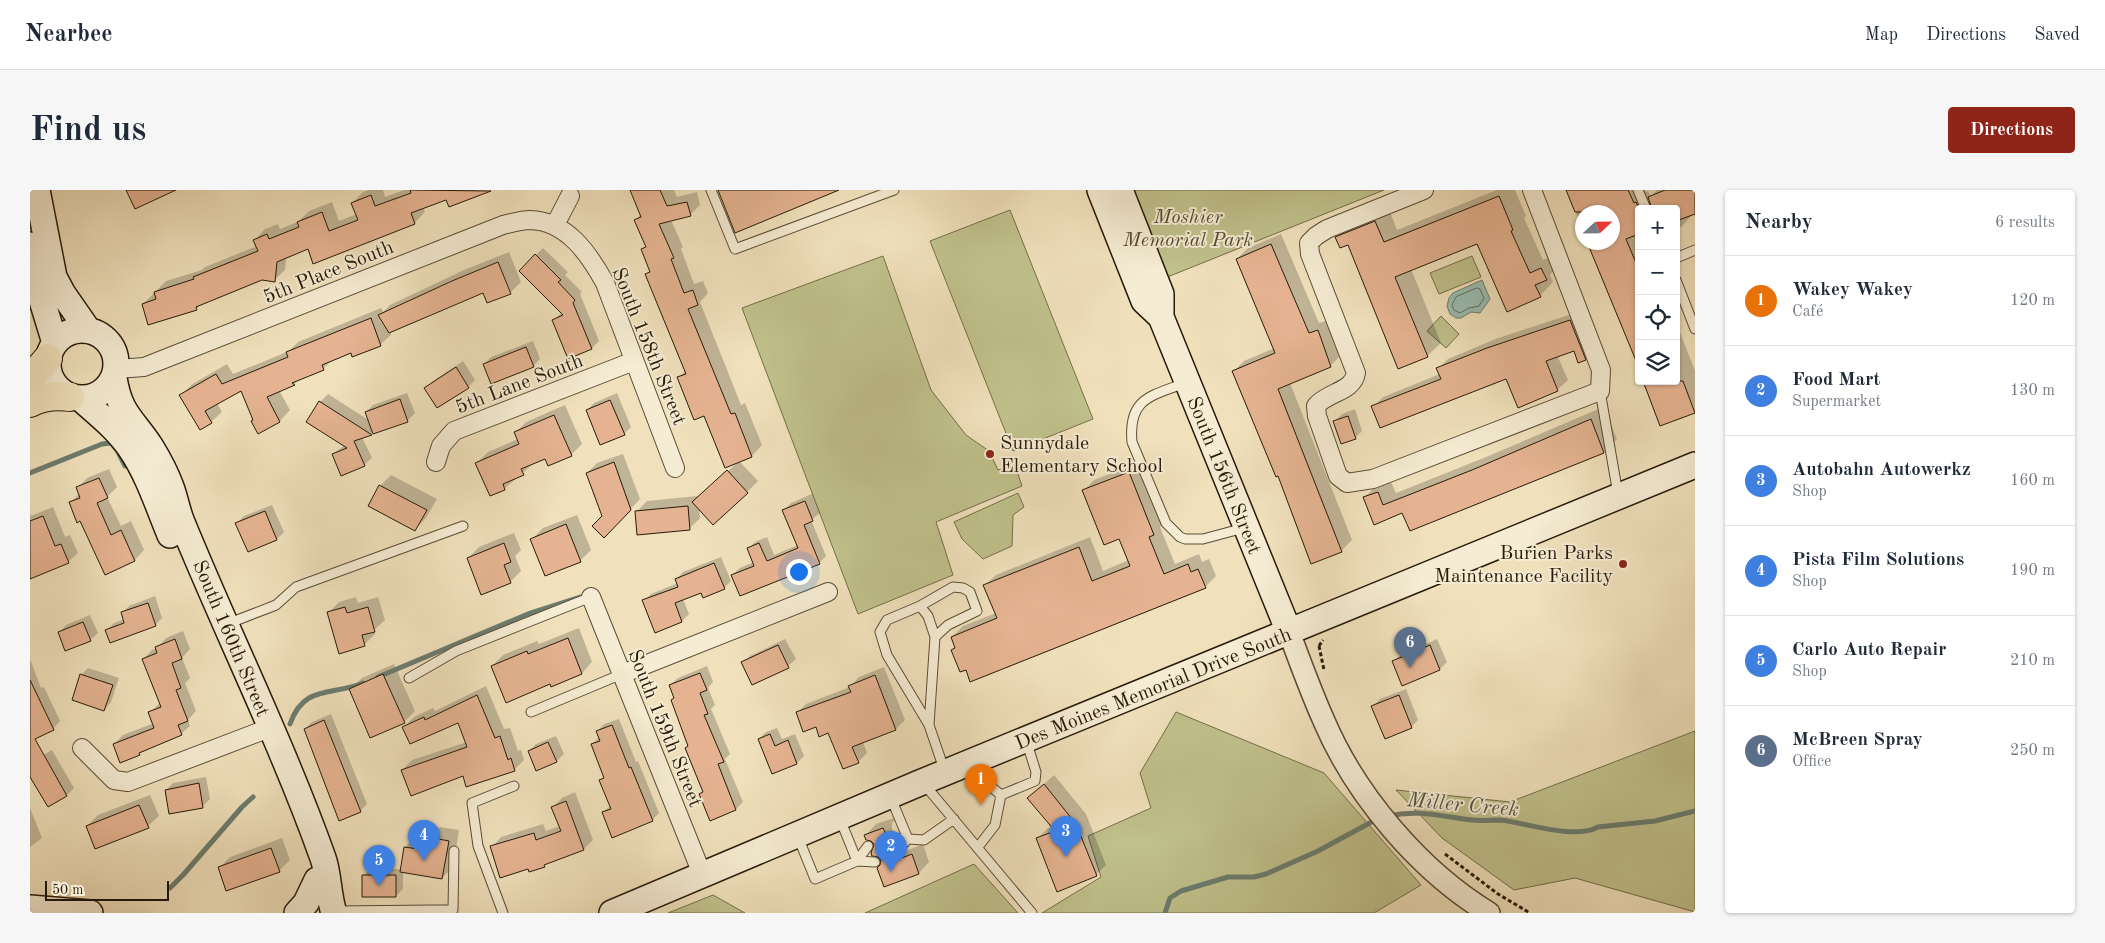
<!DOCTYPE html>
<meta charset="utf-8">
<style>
:root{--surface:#fff;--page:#f6f6f7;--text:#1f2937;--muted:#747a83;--line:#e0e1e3;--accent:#8f2418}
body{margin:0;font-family:"Old Standard TT",serif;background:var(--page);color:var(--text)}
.controls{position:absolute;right:15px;top:15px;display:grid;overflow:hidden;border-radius:5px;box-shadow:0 1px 4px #0004}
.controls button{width:45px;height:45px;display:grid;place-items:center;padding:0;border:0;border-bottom:1px solid var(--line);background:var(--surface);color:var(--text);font:25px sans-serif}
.compass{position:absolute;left:1545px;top:15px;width:45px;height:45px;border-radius:50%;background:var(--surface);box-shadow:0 1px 4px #0004;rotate:68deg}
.scale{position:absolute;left:15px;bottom:12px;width:124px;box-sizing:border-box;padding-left:5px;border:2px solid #271a09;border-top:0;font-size:14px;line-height:18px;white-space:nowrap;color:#271a09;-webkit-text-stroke:4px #f5ecd3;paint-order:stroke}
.you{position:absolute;left:768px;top:381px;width:18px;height:18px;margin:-12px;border:4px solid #fff;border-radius:50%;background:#1a73e8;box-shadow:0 0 0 8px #1a73e833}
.badge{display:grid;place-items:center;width:32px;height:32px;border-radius:50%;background:var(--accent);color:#fff;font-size:16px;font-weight:700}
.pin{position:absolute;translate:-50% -41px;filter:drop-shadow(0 1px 2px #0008)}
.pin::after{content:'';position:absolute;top:26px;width:18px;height:15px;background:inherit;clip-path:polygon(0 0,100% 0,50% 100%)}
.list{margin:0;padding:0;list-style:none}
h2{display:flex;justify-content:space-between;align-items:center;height:65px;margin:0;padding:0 20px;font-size:21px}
h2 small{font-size:16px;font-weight:400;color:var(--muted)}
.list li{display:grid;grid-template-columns:32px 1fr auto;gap:15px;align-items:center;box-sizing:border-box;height:90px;padding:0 20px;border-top:1px solid var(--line)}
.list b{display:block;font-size:19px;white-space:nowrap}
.list p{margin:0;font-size:16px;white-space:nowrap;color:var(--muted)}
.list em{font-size:16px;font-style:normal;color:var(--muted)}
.icon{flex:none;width:28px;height:28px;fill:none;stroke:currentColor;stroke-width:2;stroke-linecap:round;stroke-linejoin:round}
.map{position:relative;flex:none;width:1665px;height:723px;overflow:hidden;border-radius:5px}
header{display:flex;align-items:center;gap:30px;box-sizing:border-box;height:70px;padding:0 25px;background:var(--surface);border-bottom:1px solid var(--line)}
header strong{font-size:24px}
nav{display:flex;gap:28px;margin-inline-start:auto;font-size:18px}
.intro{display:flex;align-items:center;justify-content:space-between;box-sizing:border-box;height:120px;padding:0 30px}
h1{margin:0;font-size:35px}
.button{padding:12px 22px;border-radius:5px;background:var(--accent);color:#fff;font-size:18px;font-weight:700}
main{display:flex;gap:30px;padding:0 30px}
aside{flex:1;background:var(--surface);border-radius:5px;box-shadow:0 1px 4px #0004}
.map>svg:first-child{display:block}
</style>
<header>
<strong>Nearbee</strong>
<nav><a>Map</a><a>Directions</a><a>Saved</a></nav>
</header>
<div class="intro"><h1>Find us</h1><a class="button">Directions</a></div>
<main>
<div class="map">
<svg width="1665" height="723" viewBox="0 0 1665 723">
<rect width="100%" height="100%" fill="#f0e1bc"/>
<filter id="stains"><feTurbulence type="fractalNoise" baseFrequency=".004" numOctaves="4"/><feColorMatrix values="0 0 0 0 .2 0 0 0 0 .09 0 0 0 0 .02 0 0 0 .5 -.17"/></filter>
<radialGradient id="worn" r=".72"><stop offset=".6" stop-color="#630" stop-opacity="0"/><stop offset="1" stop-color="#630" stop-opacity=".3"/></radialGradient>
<path fill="#c0c18c" stroke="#746e4a" d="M1101,0H1354L1135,88Z
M980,20L1063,229L983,261L900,51Z
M853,66L901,200L936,245L959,261L968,280L985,275L992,296L906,332L923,385L828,424L712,118Z
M1442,66L1451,87L1409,104L1400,83Z
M1411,126L1429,144L1416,158L1397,141Z
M988,303L994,317L983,325L982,356L953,369L932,349L924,332Z
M1146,522L1294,583L1391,695L1344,723H1012L1071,687L1058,646L1121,618L1110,583Z
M1665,541V722L1545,688L1484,700L1412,648L1366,600L1480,612Z
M944,674L988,723H835Z
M683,705L715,723H638Z"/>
<path fill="#9abdb2" stroke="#6c7c6e" d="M1452,90L1460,109L1450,123L1441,122L1431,128H1426L1420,124L1417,116L1419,108L1423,103Z"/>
<path fill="#0003" d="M339,0H353L355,7L374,0H447L439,8H416L393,17L395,22L384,33L278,57L256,66L255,80L244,90L231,89L172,113L166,119L113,114L136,91L172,80L175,77L227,56L225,50L235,39L248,34L250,39L268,32L279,21L302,12L309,31L327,24L322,13L333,2Z
M602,0H644L647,7L667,2L670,15L660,25L641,30L653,57L651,59L664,94L673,91L678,103L670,112L711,215L715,213L732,255L722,266L709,271L728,291L717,302L669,318L670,328L659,339L606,322L617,311L668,306V308L708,272L649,187L656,180L617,84L621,80L612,60L616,56L605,30L611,24Z
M1467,0H1485L1496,26L1494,28L1513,70L1525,65L1529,75L1520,85L1523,92L1510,106L1448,53L1381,79L1411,153L1397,166L1318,53L1307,47L1320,34L1359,19L1367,40Z
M1537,0H1615L1616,2L1618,1L1621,6L1627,0H1665V22L1651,37L1646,39V19H1609V177L1582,52V22H1552V38Z
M1251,44L1289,133L1299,130L1311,165L1300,176L1260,193L1322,350L1311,361L1249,284L1204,181L1214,171L1245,158L1207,69L1218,58Z
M513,58L538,82L535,85L552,102L550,104L569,151L562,158L524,130L532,122L490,81Z
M479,62L491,92L480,103L454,101L360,142L361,145L350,155L321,162L303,169L293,179L270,189L264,194L249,200L260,220L250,231L229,242L211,199L187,213L192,222L181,232L151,206L161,195L197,174L203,184L259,161L268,152L351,118L353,122L360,115L434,80Z
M1646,77L1653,94L1646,101Z
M1551,121L1565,159L1555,169L1545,159L1527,165L1538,190L1527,200L1477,187L1343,217L1353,207L1410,184L1408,179L1418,169L1468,148Z
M1646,132L1665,181V222L1646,191Z
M503,151L510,169L503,176L454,174L461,167Z
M433,171L445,190L438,197L395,198L403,191Z
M377,203L385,223L378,230L332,247L342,268L334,275L303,264L315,255L278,232L290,212L298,204L340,231L336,222L343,215Z
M587,203L601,237L594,244L557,220L564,213Z
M535,215L552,254L541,265L516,267L504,273L474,299L447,273L458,262L488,249L486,242L496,232Z
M1573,217L1587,249L1574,262L1381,340L1373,321L1345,333L1334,308L1347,295L1360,290L1366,303L1456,267Z
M1325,219L1332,241L1325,248L1304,232L1312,224Z
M593,264L610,309L584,337L573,326L557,283L567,273Z
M1110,272L1134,333L1130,337L1145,374L1169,364L1172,372L1179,369L1186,386L1175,397L936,479L922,460L926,456L922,447L933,436L966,423L955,395L966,385L1060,347L1073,381L1099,370L1090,347L1054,300L1064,290Z
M79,279L87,297L77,307L91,336L101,331L114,360L105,370L75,383L51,330L40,313L50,303L48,298L57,288Z
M361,285L407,309L396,328L385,339L340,315L350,296Z
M782,304L790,323L781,330L796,366L789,373L702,385L710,378L724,372L718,359L725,352L737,347L744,365L768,355L754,320L761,313Z
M242,315L254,342L247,349L207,333L214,326Z
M23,317L35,347L40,345L48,363L38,372L0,387V323L1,326Z
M547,325L561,360L550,371L502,349L513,338Z
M484,343L491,360L485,366L491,381L480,392L438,368L449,357Z
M691,367L701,391L694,398L672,402L653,409L659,424L652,431L626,441L614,411L621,404L648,393L646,389L653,382Z
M125,406L132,428L125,435L77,440L84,433L95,429L92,423L99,416Z
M326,407L328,413L348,407L355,430L344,440L345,444L334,455L298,423L309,412Z
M60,425L68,443L60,450L36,460L29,443L36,435Z
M549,438L562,472L552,483L521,492L462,476L473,465L507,451L509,454Z
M153,441L160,459L152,468L160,488L155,493L166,521L158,530L160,536L151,544L113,560L109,564L84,554L93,545L124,533L120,522L130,513L113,469L122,460L127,458L136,448Z
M755,449L766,469L758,476L723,494L713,473L720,466Z
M1407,449L1417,472L1410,479L1373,494L1363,472L1371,465Z
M0,469L11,498L14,497L30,531L23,539L0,550Z
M364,474L385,521L374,532L321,499L332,488Z
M677,476L683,492L678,498L685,515L681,519L700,564L695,569L713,612L706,619L670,604L674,600L656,558L659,555L640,495L648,488Z
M854,477L875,530L866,539L833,552L837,563L828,572L799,542L767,523L776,514L820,497L829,487Z
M58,478L89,488L81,512L74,520L51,485Z
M456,496L474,539L480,538L488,561L491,560L494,570L484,580L433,584L372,580L382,570L437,552L428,532L374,537L384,527L403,518L405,521Z
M1376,499L1388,530L1381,537L1343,516L1350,509Z
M301,524L337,614L330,621L275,539L282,532Z
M589,529L606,572L608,571L629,623L622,630L573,622L581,615L571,590L575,586L562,554L569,547L567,542L574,534Z
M747,538L752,549L765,544L774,566L767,573L743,582L729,549L736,542Z
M526,546L534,564L527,571L507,580L499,561L506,554Z
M22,560L44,598L37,605L18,615L0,584V573Z
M1024,585L1056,624L1076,675L1066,685L1007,649L1017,639L1023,636L999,608Z
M176,587L180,609L173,616L136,600L143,593Z
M545,602L563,650L554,659L519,672L514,676L499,678L462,657L471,647L513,634L516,641L530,636L523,617L532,608Z
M120,605L129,626L118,636H57L68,625Z
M0,618L12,648L0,657Z
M864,628L865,630L862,633V639L865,643L870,644L871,646L867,652L869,659L876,661L893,654L899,672L889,683L855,696L852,669L845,654L836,645L846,634Z
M410,637L429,640L423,677L412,688L373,681V699L366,706L333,686L340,679H372L375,657L386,646L398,648Z
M252,648L260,670L249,681L189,678L200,667Z"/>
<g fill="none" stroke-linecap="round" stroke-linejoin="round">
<path stroke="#606c5e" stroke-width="1" d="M1447,98L1450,99L1454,108L1449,116L1439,118L1430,123L1424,120L1422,115L1426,107Z"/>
<path stroke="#6c7c6e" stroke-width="5" d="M0,283L72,254L81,253L87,260L95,276
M348,487L498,424L551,407
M260,534C274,494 302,506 333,493
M1358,626C1389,619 1412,627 1442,630C1451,631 1461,630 1470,630C1497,633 1545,650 1568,637L1625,631L1665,621
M140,698L153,685L212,617L223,607
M1135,723L1140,708L1151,701L1198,687H1224L1236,684L1288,661L1347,629"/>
</g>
<path fill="#e5b391" stroke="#271a09" d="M96,0H146L105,19Z
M380,0L461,1L419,17L416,10L381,23L385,34L283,74L278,59L247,72L245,92L232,90L166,117L167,120L118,135L112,114L126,109L124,102L164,89L163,87L228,61L223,50L237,44L239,49L269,37L267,32L292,22L299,41L328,30L321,13L341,5L345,16L381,3Z
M600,0H630L637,16L657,12L661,26L629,34L644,68L641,69L654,103L663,100L668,115L658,119L701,224L705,223L722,267L695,278L674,226L664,230L647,187L656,184L615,84L620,82L611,59L616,57L604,30L611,27Z
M688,0H809L705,43Z
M1536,0H1598L1604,13L1606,12L1609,19V44L1596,49L1609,80V178L1557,52H1582V22H1545Z
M1635,0H1665V24L1646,31V19H1622L1618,7Z
M1469,6L1483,40L1481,41L1500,83L1511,78L1517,90L1505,95L1511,107L1477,122L1447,54L1365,87L1398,167L1368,179L1318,55L1310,58L1305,47L1345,31L1354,52Z
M1241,54L1279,143L1288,140L1301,177L1248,199L1312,362L1281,374L1248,286L1246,287L1202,181L1245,163L1206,69Z
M505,64L531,90L528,92L545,110L543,113L562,159L538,169L522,130L533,125L489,81Z
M468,72L481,104L457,113L453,103L359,143L348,125L422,91Z
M341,128L351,156L322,167L321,163L292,175L294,180L262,193L265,195L237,207L250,232L228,244L221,231L223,230L211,201L175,221L182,233L170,240L149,205L186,184L192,194L258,167L256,162Z
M1540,130L1556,170L1548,173L1544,161L1516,171L1528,201L1488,218L1476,189L1350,238L1341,216L1411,189L1406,178L1457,158Z
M496,157L504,177L461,194L453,174Z
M426,177L439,198L407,218L394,198Z
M1613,191H1653L1665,223L1630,236Z
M370,209L378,232L343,244L335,222Z
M580,210L595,245L570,255L556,220Z
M289,211L342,245L324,251L335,276L311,286L302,264L317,258L276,232Z
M524,225L542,266L518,276L515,269L491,279L494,285L473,294L475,300L460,306L445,273L489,254L484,242Z
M1318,226L1326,249L1311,254L1303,231Z
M1561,229L1574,263L1380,341L1372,323L1344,335L1333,307L1348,302L1353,315L1442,280Z
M584,272L601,320L574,348L562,336L572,326L556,283Z
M697,280L718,303L683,335L662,312Z
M1099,282L1124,345L1119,347L1134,384L1158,374L1161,382L1168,379L1176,398L940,492L936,480L930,482L921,460L925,458L921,447L967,428L953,395L1049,357L1062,391L1100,376L1089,349L1074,355L1052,300Z
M69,288L78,308L67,313L81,345L91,340L105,371L75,385L50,331L47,333L39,312L50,308L46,297Z
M349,295L397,320L385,341L338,316Z
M775,311L783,331L774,335L790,374L710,406L701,385L724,376L717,358L729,353L737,371L768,358L752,320Z
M658,316L660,340L607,345L605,321Z
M235,321L247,350L218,362L205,333Z
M13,326L25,356L31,354L39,373L0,389V331Z
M536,334L551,372L515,386L500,349Z
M474,353L481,372L474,375L481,393L451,405L437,368Z
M684,373L695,399L673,408L671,403L645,413L652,432L625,443L612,410L648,397L645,389Z
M118,413L126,436L80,453L75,440L94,433L91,422Z
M315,417L317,423L338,417L345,442L332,445L335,456L309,464L297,422Z
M53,432L61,451L35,461L28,442Z
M538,448L552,484L521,497L520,494L476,513L461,476L497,461L498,464Z
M145,449L152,469L142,473L151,498L146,500L158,531L148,535L152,545L109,563L110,565L90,573L83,554L124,538L118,522L131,517L112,469L127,463L125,457Z
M748,455L759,478L722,495L711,472Z
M1400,455L1410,480L1372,496L1362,471Z
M670,483L677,500L670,503L678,524L674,525L694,572L688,574L706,620L680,631L669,604L673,602L655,558L658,556L641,510L644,508L639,495Z
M50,484L83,495L74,521L42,510Z
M353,484L375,533L340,548L319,499Z
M845,485L866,540L822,557L829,573L813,579L798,543L789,547L786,537L773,542L766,522L821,502L818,496Z
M0,490L24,540L5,549L37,606L18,617L0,587Z
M447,505L465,548L470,546L478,570L481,568L485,581L436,597L433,586L381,606L371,580L437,557L428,533L380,554L372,537L394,527L395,530Z
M1369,505L1382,538L1355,549L1341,516Z
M294,530L331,622L309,631L274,539Z
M582,535L599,578L601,577L623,631L582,648L572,622L581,619L569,590L574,588L561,554L570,551L566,541Z
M740,544L745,556L758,550L767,574L742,584L728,549Z
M518,552L527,572L506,581L498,561Z
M169,593L173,618L139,624L135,600Z
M1014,594L1046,634L1067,686L1027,702L1006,648L1025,641L997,608Z
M536,611L554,660L514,675L515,677L499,682L498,679L470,688L460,656L504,643L506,650L531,641L521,617Z
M109,615L119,638L65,659L56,636Z
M853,638L855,642L852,645L851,650L854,653L859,654L861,658L857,664L858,669L864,671L882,664L889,684L854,697L847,678L850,675L851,670L848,667L842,666L841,663L844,654L841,651L836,650L834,645Z
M398,647L419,651L412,689L370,682L374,657L396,660Z
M241,658L250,682L196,701L188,677Z
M332,685H366V707H332Z"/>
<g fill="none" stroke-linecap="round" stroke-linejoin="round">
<g stroke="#594c36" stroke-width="11">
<path id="service" d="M681,0L705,59L864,0
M1608,0L1616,19
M1646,68L1665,60
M1646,90L1665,139
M1155,193C1121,206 1098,208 1102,252L1136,333L1150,347L1155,349H1173L1214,338
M1570,201L1588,304
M890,416L898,426L905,447L899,535L857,465L850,442L857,430L890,416L923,397L933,398L940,402L947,421L918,435L905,447
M197,434L246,415L266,397L433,336
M379,488L426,461L561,407
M501,522L592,484
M899,535L915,582
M949,570L959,595L971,605L1005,591L1006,582L996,550
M894,594L1002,723
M861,608L878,649L894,650L924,629
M810,629L827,671
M768,647L785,689L827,671L845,672
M857,648L878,649
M948,657L965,635L971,605
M863,665L878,649
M827,671L838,656
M403,720H423L424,661
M306,721L403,720L404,723
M473,723L448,656L442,613L484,596"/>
</g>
<g stroke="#594c36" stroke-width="20">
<path id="minor" d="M1394,0L1297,39L1286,46L1279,53L1280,64L1326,183C1323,202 1297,202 1286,216L1287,226L1308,286L1317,293L1343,289L1570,201L1571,180L1502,0
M525,35L540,6
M87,179L114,177L473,35C481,33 492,30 500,30C537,31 559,64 575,93L645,278
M406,272L411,256L424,241L604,171
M561,407L672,684
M592,484L798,402
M52,558L84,590L98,592L229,542"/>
</g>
<g stroke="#594c36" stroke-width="24">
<path id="tertiary" d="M1259,442C1270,472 1281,502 1294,531C1326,606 1390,681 1459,723"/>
</g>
<g stroke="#271a09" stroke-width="28">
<path id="secondary" d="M7,0L24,87L33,104L58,140
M1070,0L1114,111L1131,127L1259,442
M1090,0L1131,104V127
M0,55L2,78L25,153
M18 174a34 34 0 1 1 68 0a34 34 0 1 1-68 0Z
M84,188C90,225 103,229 121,257C129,270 136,283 141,297C145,308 147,319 151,330C197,443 252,553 293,668C299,685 298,705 304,723
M51,209C68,224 87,239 100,258C118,284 128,316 140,345
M0,718L60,723
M267,723L276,713L287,690
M582,723L892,592L1665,275"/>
</g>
<g stroke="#271a09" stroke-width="30">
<path id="motorway" d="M0,189L18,168
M0,213C13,206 25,205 40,207"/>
</g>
<path stroke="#271a09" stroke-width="3" stroke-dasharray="4 2.5" stroke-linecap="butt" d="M1289,456L1293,450
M1289,456L1294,480
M1415,664L1468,704L1500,723"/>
<use href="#service" stroke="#f5ecd3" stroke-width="9"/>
<use href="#minor" stroke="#f5ecd3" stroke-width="18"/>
<use href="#tertiary" stroke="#f5ecd3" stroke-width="21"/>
<use href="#secondary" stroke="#f5ecd3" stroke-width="25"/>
<use href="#motorway" stroke="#f0e1bc" stroke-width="28"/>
</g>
<g fill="#8f2418" stroke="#f5ecd3" stroke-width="2">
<circle cx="960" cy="264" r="5"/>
<circle cx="1593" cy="374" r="5"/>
</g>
<g text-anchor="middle" stroke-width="4" stroke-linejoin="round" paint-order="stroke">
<g font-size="20" font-style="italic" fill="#554c30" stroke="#f5ecd3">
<text x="1158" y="33">Moshier<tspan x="1158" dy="23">Memorial Park</tspan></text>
</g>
<g font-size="20" fill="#271a09" stroke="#f5ecd3">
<text transform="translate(298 81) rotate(-22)" y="7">5th Place South</text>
<text transform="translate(620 156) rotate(68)" y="7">South 158th Street</text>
<text transform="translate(489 193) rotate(-21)" y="7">5th Lane South</text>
<text transform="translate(1195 285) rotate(68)" y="7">South 156th Street</text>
<text transform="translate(202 448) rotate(67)" y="7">South 160th Street</text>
<text transform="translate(1123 498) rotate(-22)" y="7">Des Moines Memorial Drive South</text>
<text transform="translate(636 538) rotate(68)" y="7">South 159th Street</text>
</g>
<g font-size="20" fill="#271a09" stroke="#f5ecd3" text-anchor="start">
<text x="970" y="259">Sunnydale<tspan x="970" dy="23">Elementary School</tspan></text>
<text x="1583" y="369" text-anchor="end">Burien Parks<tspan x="1583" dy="23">Maintenance Facility</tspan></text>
</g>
<g font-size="21" font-style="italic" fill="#4f5344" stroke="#f5ecd3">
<text transform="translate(1433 614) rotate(5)" y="7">Miller Creek</text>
</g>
</g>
<rect width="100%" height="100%" filter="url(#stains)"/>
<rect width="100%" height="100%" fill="url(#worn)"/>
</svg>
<div class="controls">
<button>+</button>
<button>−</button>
<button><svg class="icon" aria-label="locate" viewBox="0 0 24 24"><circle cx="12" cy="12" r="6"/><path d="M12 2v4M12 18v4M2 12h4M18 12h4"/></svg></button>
<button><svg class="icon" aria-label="layers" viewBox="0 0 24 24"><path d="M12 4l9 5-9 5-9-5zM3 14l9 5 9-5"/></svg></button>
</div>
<svg class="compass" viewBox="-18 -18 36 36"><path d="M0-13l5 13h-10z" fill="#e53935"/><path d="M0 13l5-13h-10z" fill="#747a83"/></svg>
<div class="scale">50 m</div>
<div class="you"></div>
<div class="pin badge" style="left:951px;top:615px;background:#e8710a">1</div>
<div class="pin badge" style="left:861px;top:682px;background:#3f7fe0">2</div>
<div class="pin badge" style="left:1036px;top:667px;background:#3f7fe0">3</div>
<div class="pin badge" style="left:394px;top:671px;background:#3f7fe0">4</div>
<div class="pin badge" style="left:349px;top:696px;background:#3f7fe0">5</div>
<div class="pin badge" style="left:1380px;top:478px;background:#5c6f8a">6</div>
</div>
<aside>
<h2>Nearby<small>6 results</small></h2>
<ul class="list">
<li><span class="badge" style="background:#e8710a">1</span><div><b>Wakey Wakey</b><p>Café</p></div><em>120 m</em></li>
<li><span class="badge" style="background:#3f7fe0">2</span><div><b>Food Mart</b><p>Supermarket</p></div><em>130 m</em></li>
<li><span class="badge" style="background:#3f7fe0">3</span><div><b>Autobahn Autowerkz</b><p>Shop</p></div><em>160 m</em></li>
<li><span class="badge" style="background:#3f7fe0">4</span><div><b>Pista Film Solutions</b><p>Shop</p></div><em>190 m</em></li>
<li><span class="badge" style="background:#3f7fe0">5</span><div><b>Carlo Auto Repair</b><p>Shop</p></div><em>210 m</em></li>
<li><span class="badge" style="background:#5c6f8a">6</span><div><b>McBreen Spray</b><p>Office</p></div><em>250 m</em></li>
</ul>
</aside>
</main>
